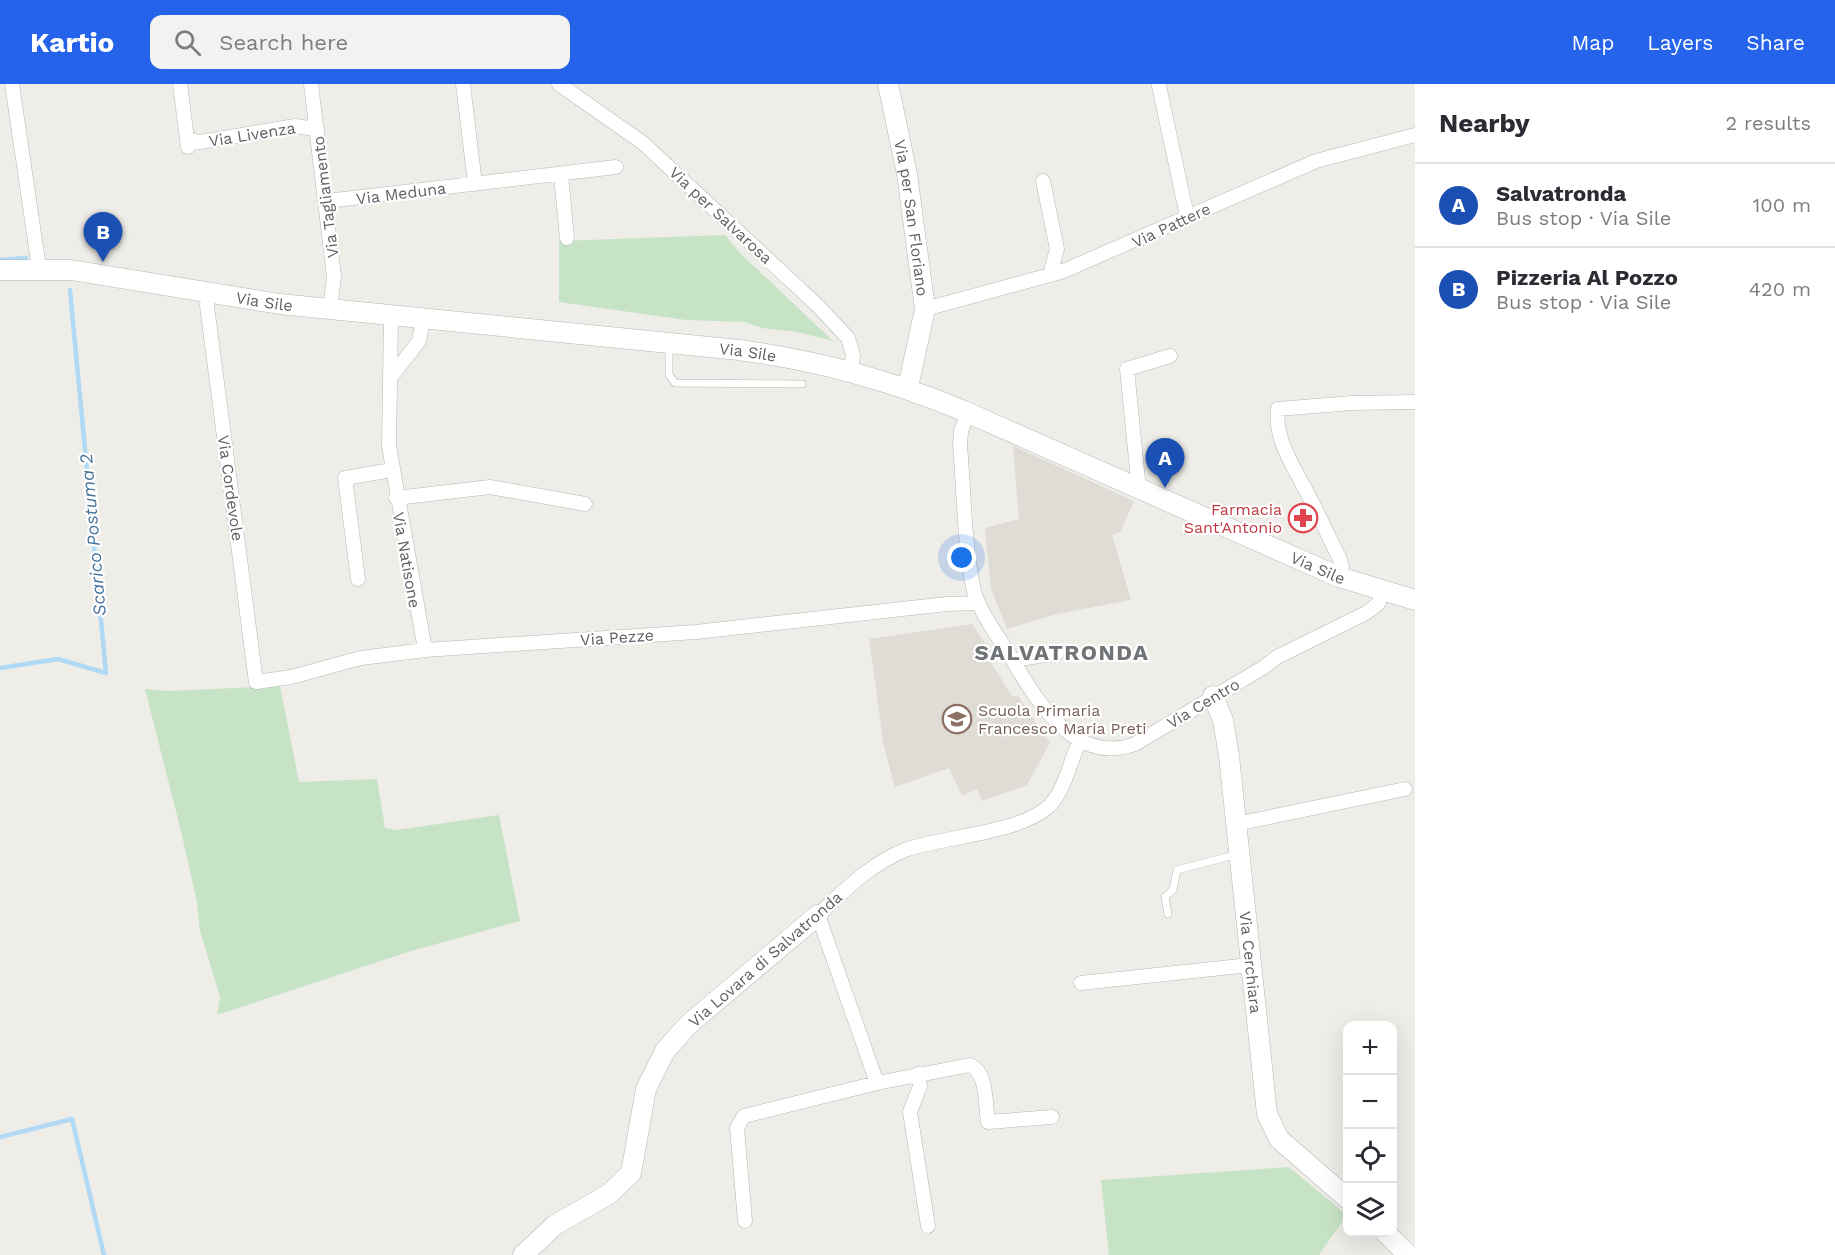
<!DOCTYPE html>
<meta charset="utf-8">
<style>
:root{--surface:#fff;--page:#f2f2f3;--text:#2b2b33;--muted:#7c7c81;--line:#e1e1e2;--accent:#2563eb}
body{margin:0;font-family:"Work Sans",sans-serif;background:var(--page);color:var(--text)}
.controls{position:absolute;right:18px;bottom:18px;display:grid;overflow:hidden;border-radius:12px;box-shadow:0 6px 24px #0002}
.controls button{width:54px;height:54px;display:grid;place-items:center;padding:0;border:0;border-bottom:2px solid var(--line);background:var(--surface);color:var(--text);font:30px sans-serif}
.you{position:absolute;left:962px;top:474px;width:21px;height:21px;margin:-15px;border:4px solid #fff;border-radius:50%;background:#1a73e8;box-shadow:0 0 0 9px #1a73e833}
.badge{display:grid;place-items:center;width:39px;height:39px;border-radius:50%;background:var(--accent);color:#fff;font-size:20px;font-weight:700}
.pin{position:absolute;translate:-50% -50px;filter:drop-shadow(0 2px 3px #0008)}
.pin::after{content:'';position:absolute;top:32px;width:21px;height:18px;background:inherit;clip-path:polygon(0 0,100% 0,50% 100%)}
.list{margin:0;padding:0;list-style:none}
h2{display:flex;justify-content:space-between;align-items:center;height:78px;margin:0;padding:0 24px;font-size:26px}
h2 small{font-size:20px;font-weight:400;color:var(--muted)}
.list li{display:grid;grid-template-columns:39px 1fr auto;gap:18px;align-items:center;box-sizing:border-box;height:84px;padding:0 24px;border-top:2px solid var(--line)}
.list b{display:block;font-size:22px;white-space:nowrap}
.list p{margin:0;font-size:20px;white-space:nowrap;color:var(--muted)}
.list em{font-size:20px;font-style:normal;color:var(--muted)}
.icon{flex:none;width:33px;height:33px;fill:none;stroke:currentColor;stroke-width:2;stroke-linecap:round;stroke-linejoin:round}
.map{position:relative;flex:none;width:1415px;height:1171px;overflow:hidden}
header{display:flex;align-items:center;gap:36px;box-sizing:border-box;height:84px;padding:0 30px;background:var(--accent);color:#fff}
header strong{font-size:28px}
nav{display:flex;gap:33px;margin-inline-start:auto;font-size:21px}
.search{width:420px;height:54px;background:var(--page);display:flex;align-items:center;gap:15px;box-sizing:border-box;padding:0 21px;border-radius:12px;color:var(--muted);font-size:22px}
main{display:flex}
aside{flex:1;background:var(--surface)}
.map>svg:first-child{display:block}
</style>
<header>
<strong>Kartio</strong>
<div class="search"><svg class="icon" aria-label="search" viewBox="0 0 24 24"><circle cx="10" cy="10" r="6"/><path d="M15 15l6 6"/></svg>Search here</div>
<nav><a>Map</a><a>Layers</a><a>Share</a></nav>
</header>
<main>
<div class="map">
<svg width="1415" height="1171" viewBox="0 0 1415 1171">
<rect width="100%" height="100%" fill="#efede7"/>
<path fill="#dedcd5" d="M1013,362L1134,417L1120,448L1112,451L1131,516L1057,530L1007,545L991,505L985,444L1019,435Z
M972,540L995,573L990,577L1012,612H1018L1050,659L1027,701L982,717L977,705L962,712L949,684L895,703L884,663L869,555Z"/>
<path fill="#c7e3c6" d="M725,151L741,170L833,257L797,248L762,244L745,238L686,236L559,218V157Z
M280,602L299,698L377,695L385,744L397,746L499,731L520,837L411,867L217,931L220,913L200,847L197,819L181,747L145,605L169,607Z
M1289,1083L1347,1131L1319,1171H1109L1101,1096Z"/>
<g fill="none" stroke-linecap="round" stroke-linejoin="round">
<path stroke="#b0d9f6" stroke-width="4.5" d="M0,176L26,174
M0,584L58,575L106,589L70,206
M0,1053L72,1035L104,1171"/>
<g stroke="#b4b7ba" stroke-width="8">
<path id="lane" d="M669,260V291L675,299L802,300
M1168,830L1165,813L1173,806L1177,786L1238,770"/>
</g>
<g stroke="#b4b7ba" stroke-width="15">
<path id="street" d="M12,0L39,184
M180,0L188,63
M311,0L334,193L330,225
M463,0L475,100
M559,0L643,59L818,222L848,254L853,271L851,286
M1159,2L1187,132
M187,56L200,58L295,42L317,45
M561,91L567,154
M1043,97L1057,165L1050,191
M327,117L616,83
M208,209L207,222L256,598L291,593L361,574L425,566L696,548L947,520L979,519
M925,225L1061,188L1316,77L1415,51
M391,232L389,362L425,566
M391,293L419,257L423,235
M968,329L961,347L960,361C964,407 964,462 974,507C978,525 997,551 1007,567C1034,611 1071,683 1135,660L1264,583L1277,573L1366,529L1378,520L1383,508
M1139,406L1127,285L1170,272
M396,414L490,403L585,420
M1339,493L1342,483L1339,473C1327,450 1317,426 1304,403C1292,380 1274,353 1278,325L1352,319L1415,318
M358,495L345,394L392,386
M1020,575L1057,569
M1236,740L1405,705
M1081,899L1250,881
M918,990L920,1002L910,1028L928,1142
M877,999L970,981C988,989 985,1021 988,1038L1052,1033
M745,1137L737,1044L744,1032L877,999L818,831C845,806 870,780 905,766C944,752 1019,750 1049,722C1066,705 1069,678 1080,657"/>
</g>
<g stroke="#b3b6ba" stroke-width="21">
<g id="secondary">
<path id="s1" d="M888,0L907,90L925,225L908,303"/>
<path id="s2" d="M0,186H71L280,220L739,266C820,277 889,296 964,327L1339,493L1415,516"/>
<path id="s3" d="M1213,612L1223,636L1229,672L1267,1030L1279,1055L1348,1115"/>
<path d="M1385,1148L1408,1171"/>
<path d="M523,1171L555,1141L609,1110L631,1089L646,1005L665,967L688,941L818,831"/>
</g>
</g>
<use href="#lane" stroke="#fff" stroke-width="7"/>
<use href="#street" stroke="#fff" stroke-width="14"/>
<use href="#secondary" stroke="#fff" stroke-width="20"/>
</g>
<defs>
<g id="pharmacy-ring" transform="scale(1.5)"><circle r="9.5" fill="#fff" stroke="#e0444e" stroke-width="1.5"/><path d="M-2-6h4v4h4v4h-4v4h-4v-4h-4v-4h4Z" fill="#e0444e"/></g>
<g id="school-ring" transform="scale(1.5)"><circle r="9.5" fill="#fff" stroke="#8d6e63" stroke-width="1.5"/><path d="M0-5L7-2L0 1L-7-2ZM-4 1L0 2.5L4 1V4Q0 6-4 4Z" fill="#8d6e63"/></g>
</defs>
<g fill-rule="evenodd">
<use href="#pharmacy-ring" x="1303" y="434"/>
<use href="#school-ring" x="957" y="635"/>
</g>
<g text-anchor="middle" stroke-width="4.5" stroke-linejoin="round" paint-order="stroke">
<g font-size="16" fill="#5e6265" stroke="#fff">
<text transform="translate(252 50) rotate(-9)" y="6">Via Livenza</text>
<text transform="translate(401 109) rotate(-7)" y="6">Via Meduna</text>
<text transform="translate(325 113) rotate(-97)" y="6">Via Tagliamento</text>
<text transform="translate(721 131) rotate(43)" y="6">Via per Salvarosa</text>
<text dy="6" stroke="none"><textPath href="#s1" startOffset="136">Via per San Floriano</textPath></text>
<text transform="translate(1171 141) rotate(-25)" y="6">Via Pattere</text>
<text dy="6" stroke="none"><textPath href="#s2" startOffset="267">Via Sile</textPath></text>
<text dy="6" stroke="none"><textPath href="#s2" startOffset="753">Via Sile</textPath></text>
<text transform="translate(231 404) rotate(82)" y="6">Via Cordevole</text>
<text transform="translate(407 476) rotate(80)" y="6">Via Natisone</text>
<text dy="6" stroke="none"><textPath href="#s2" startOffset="1365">Via Sile</textPath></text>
<text transform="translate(617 553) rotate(-4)" y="6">Via Pezze</text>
<text transform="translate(1203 619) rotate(-31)" y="6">Via Centro</text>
<text transform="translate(765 875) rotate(-41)" y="6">Via Lovara di Salvatronda</text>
<text dy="6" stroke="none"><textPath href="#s3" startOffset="270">Via Cerchiara</textPath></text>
</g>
<g font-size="16" fill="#be3a42" stroke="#fff" text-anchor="end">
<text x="1282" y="431">Farmacia<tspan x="1282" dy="18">Sant'Antonio</tspan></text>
</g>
<g font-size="16" fill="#785e54" stroke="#fff" text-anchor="start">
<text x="978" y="632">Scuola Primaria<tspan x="978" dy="18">Francesco Maria Preti</tspan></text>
</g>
<g font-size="18" font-style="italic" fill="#4a759e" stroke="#fff">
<text transform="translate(93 451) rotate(-95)" y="6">Scarico Postuma 2</text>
</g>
<g font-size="22" font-weight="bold" letter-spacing="1.5" fill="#707477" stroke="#fff">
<text x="1062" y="576">SALVATRONDA</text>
</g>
</g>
</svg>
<div class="controls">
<button>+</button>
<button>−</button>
<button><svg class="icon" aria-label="locate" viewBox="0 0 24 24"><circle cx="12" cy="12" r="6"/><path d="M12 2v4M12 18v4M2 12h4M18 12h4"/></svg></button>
<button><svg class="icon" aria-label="layers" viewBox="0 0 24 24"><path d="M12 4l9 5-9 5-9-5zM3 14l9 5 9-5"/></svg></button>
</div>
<div class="you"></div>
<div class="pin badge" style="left:1165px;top:404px;background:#1a4fb4">A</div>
<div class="pin badge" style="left:103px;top:178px;background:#1a4fb4">B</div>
</div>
<aside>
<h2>Nearby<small>2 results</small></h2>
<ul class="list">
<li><span class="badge" style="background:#1a4fb4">A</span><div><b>Salvatronda</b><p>Bus stop · Via Sile</p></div><em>100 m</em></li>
<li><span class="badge" style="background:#1a4fb4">B</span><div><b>Pizzeria Al Pozzo</b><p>Bus stop · Via Sile</p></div><em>420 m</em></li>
</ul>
</aside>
</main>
